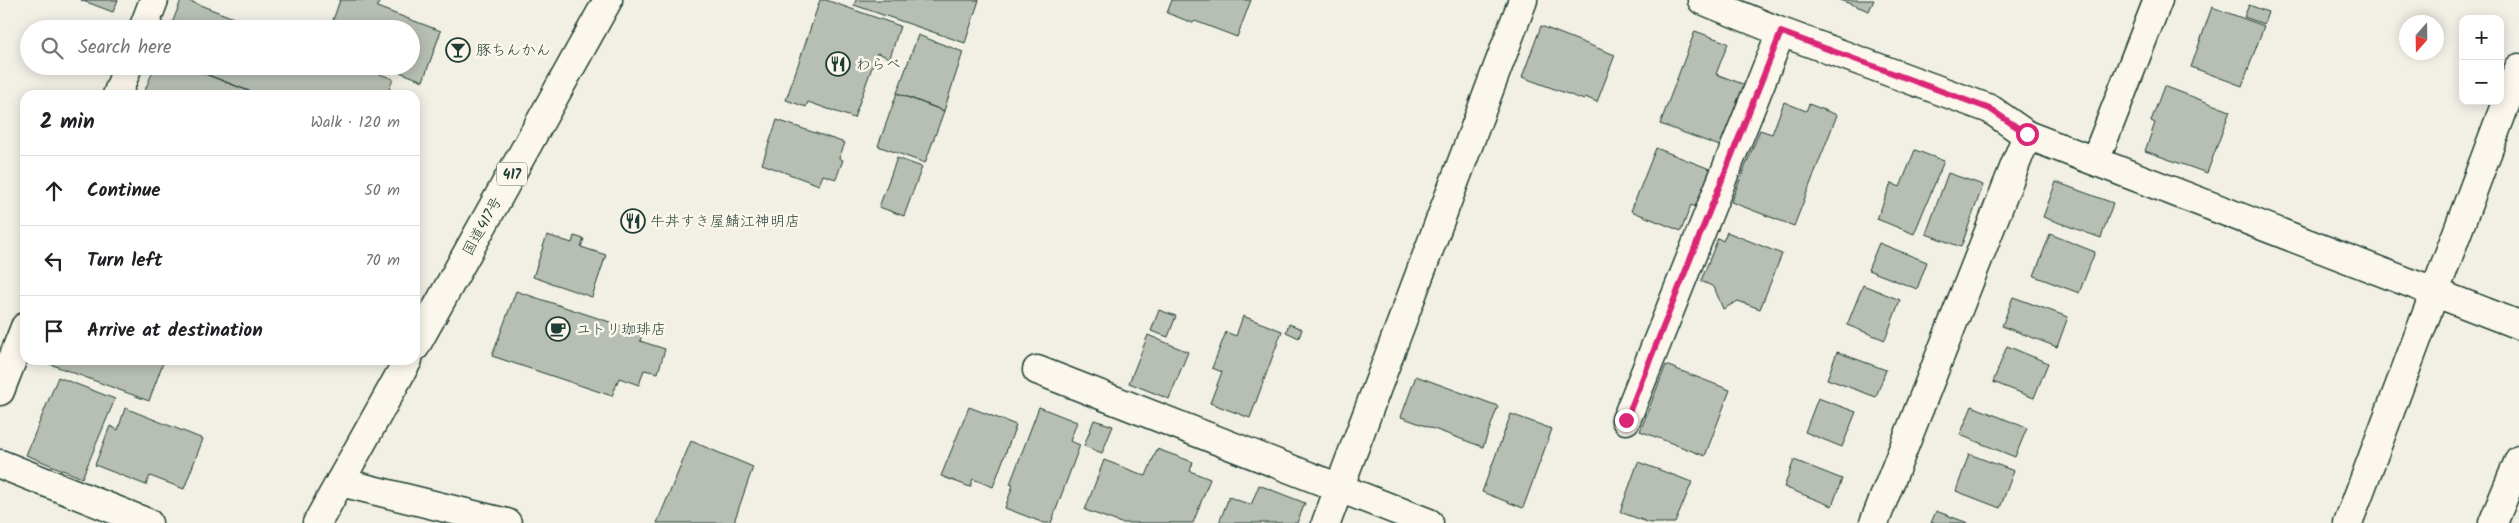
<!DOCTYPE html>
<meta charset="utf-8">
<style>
:root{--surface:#fff;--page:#f2f2f2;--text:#202124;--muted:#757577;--line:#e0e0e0}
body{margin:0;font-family:Kalam,"Klee One",sans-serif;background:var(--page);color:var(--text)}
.controls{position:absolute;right:15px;top:15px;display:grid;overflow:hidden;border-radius:10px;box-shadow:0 2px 12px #0003}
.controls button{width:45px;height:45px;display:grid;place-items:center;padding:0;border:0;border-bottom:1px solid var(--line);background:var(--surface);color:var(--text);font:25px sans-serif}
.compass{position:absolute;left:2399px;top:15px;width:45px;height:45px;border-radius:50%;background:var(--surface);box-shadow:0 2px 12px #0003;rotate:200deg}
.stop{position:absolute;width:15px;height:15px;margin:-11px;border:4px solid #db2777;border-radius:50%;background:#fff}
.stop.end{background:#db2777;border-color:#fff;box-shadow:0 1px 5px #0008}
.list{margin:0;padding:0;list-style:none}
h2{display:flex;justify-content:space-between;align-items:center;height:65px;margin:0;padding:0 20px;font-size:21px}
h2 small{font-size:16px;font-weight:400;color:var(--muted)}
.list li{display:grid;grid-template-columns:32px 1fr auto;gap:15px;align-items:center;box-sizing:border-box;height:70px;padding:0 20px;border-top:1px solid var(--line)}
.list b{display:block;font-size:19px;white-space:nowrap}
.list em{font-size:16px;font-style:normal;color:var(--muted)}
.icon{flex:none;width:28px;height:28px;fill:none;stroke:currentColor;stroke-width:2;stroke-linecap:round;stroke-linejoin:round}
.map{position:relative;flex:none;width:2519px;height:523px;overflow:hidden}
.search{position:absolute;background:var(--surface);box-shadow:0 2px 12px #0003;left:20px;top:20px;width:400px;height:55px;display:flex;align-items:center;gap:12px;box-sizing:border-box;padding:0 18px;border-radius:28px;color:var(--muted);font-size:19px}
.panel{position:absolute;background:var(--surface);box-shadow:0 2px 12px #0003;left:20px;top:90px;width:400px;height:275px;border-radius:15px}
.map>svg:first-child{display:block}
</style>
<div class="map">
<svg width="2519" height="523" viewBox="0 0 2519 523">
<rect width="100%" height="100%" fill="#f2f0e5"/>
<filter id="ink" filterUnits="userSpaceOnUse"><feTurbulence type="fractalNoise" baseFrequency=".02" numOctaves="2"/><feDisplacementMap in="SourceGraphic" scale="10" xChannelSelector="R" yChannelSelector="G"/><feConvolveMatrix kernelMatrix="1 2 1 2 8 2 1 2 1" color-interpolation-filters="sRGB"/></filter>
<g filter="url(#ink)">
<path fill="#b7beb3" stroke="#1f3d34" d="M81,0H118L113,12Z
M181,0H187L262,29H170Z
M340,0H380L377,7L441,31L423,81L384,66H411V29H330Z
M820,0H826L900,26L890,58L877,53L854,118L808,102L806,107L786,100Z
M856,0H979L965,43L854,5Z
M1172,0H1251L1237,37L1195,21L1193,23L1167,13Z
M1840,0H1874L1869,11Z
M2249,5L2268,12L2264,24L2244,17Z
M2212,7L2264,26L2242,86L2191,67Z
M1541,26L1615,55L1597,102L1585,97L1584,100L1522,77Z
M1695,31L1728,43L1716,74L1748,86L1725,148L1660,124Z
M918,35L963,52L944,111L897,93Z
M155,66H185L259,95H143Z
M185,66H359L393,79L387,95H259Z
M2164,86L2230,111L2207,173L2145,151L2155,123L2151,121Z
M897,93L944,111L925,163L878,146Z
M1784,102L1806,111L1809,104L1837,115L1794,226L1731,202L1760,130L1772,134Z
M777,120L845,143L839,158L843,160L836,179L823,175L819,185L762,164Z
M1656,148L1715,171L1700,209L1691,205L1681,231L1631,211Z
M1915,150L1944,161L1914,234L1877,219L1891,183L1900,187Z
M897,158L922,167L904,216L879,207Z
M1948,173L1983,185L1961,247L1926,234Z
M2056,182L2113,203L2101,238L2043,217Z
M1727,232L1782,254L1760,309L1738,301L1723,309L1714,287L1701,281L1718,238L1723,241Z
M2050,234L2095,252L2079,293L2034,276Z
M547,235L572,243L574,236L584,239L581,247L606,255L592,297L533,277Z
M1879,243L1927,262L1917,289L1868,270Z
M1863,285L1900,300L1885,340L1847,325Z
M516,291L643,333L640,341L665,349L658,373L644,370L639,385L619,378L612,396L492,356Z
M2013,297L2068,317L2057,347L2002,326Z
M1159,310L1176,316L1168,337L1151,331Z
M1243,316L1282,331L1250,418L1210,403L1222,372L1212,368L1226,332L1236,336Z
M1289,324L1302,329L1299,338L1286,332Z
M1148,335L1188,352L1169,399L1129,383Z
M2007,346L2048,363L2034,398L1993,382Z
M1837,352L1886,370L1876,397L1827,379Z
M39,360H164L149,401Z
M1666,365L1730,390L1705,456L1640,431Z
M1416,376L1498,406L1483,447L1401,417Z
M58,377L115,399L82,478L26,455Z
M1818,398L1856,412L1842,447L1805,432Z
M1972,406L2027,428L2015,457L1960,435Z
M969,407L1016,425L993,487L973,479L970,487L941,476Z
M1039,407L1077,422L1070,441L1080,445L1051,523H1044L1005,508L1013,485L1010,484Z
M125,408L203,439L184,489L150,476L146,485L95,465L110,426L118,430Z
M1511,414L1552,429L1523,508L1482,492Z
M1094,420L1113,426L1102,453L1084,446Z
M691,441L753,467L734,522L736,523H657Z
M1157,449L1193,462L1190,471L1210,479L1193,523H1121L1085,510L1104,460L1146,476Z
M1969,454L2014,471L2000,508L1956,491Z
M1794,460L1842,479L1832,506L1784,487Z
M1638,462L1692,482L1675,523H1650L1620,512Z
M1259,485L1305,503L1297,523H1219L1229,497L1251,505Z
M1936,511L1968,523H1931Z"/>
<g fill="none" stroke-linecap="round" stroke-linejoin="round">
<g stroke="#1f3d34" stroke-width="31">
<path id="minor" d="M1702,0L1781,32L1990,109L2027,135L2519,325
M143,29L154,0
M117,95L128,66
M2095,161L2158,0
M1037,370L1429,523
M0,391L25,327
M1626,420L1781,32
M0,464L148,523
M340,482L507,523
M1326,523L1523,0
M1874,523L2027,135
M2348,523L2519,68
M2493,523L2519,460"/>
</g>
<g stroke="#1f3d34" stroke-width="31">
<path id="trunk" d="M415,347L608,0
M317,523L408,360"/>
</g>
<use href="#minor" stroke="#fbf7ec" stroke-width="28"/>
<use href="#trunk" stroke="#fbf7ec" stroke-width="28"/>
</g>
</g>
<g fill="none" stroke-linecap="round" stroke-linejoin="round" filter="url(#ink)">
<path stroke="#db2777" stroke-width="6" d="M1626,420L1781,32L1990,109L2027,134"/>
</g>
<defs>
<g id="bar-ring" transform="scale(1.25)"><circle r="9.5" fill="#fbf7ec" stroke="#1f3d34" stroke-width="1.5"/><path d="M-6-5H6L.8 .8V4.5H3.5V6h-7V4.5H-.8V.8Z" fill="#1f3d34"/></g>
<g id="restaurant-ring" transform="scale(1.25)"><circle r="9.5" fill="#fbf7ec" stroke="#1f3d34" stroke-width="1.5"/><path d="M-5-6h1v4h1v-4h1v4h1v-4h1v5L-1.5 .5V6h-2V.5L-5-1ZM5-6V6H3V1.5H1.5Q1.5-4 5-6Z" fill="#1f3d34"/></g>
<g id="cafe-ring" transform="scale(1.25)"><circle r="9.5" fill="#fbf7ec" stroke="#1f3d34" stroke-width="1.5"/><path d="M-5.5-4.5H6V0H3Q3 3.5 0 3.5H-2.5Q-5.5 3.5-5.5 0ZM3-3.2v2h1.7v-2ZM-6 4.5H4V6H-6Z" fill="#1f3d34"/></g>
</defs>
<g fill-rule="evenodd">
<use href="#bar-ring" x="458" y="50"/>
<use href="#restaurant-ring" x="838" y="64"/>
<use href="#restaurant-ring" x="633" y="221"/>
<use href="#cafe-ring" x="558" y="329"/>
</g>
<g text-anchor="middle" stroke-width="5" stroke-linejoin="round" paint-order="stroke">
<rect fill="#fbf7ec" stroke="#61756b" stroke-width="1" x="497" y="162.5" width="30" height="23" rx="4"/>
<g font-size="14" font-weight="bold" fill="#1f3d34">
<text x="512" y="179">417</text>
</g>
<g font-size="15" fill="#1f3d34" stroke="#fbf7ec" text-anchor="start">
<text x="476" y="55">豚ちんかん</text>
<text x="856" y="69">わらべ</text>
<text x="650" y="226">牛丼すき屋鯖江神明店</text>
<text x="576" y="334">ユトリ珈琲店</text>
</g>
<g font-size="15" fill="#1f3d34" stroke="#fbf7ec">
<text transform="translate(482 226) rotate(-61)" y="5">国道417号</text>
</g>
</g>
</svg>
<div class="controls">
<button>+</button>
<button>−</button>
</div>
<svg class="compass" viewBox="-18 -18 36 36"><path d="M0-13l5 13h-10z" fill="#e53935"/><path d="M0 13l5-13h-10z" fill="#757577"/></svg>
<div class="stop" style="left:2027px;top:134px"></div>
<div class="stop end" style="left:1626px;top:420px"></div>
<div class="search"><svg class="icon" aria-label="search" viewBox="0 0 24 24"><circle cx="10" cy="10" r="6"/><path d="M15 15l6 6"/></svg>Search here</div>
<section class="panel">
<h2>2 min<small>Walk · 120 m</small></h2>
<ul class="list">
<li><svg class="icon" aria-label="ahead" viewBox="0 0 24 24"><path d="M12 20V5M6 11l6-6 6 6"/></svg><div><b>Continue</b></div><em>50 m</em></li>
<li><svg class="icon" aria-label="left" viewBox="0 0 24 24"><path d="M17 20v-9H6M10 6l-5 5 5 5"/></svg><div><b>Turn left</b></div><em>70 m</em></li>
<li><svg class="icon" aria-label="arrive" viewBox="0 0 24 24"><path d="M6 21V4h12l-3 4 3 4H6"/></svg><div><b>Arrive at destination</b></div></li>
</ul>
</section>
</div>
